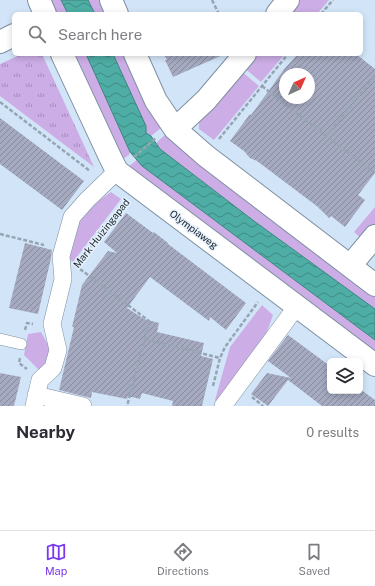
<!DOCTYPE html>
<style>
:root{--surface:#fff;--page:#f2f2f3;--text:#2b2b33;--muted:#7c7c81;--line:#e1e1e2;--accent:#7c3aed}
body{margin:0;font-family:"Public Sans",sans-serif;background:var(--page);color:var(--text)}
.controls{position:absolute;right:12px;bottom:12px;display:grid;overflow:hidden;border-radius:6px;box-shadow:0 2px 6px #0003}
.controls button{width:36px;height:36px;display:grid;place-items:center;padding:0;border:0;border-bottom:1px solid var(--line);background:var(--surface);color:var(--text);font:20px sans-serif}
.compass{position:absolute;left:279px;top:68px;width:36px;height:36px;border-radius:50%;background:var(--surface);box-shadow:0 2px 6px #0003;rotate:45deg}
.list{margin:0;padding:0;list-style:none}
h2{display:flex;justify-content:space-between;align-items:center;height:52px;margin:0;padding:0 16px;font-size:17px}
h2 small{font-size:13px;font-weight:400;color:var(--muted)}
.icon{flex:none;width:22px;height:22px;fill:none;stroke:currentColor;stroke-width:2;stroke-linecap:round;stroke-linejoin:round}
.map{position:relative;flex:none;width:375px;height:406px;overflow:hidden}
.search{position:absolute;background:var(--surface);box-shadow:0 2px 6px #0003;left:12px;right:12px;top:12px;height:44px;display:flex;align-items:center;gap:10px;box-sizing:border-box;padding:0 14px;border-radius:6px;color:var(--muted);font-size:15px}
.sheet{height:124px;background:var(--surface)}
nav{display:flex;justify-content:space-around;align-items:center;box-sizing:border-box;height:56px;border-top:1px solid var(--line);background:var(--surface);font-size:11px;color:var(--muted)}
nav a{display:grid;justify-items:center;gap:2px}
nav .on{color:var(--accent)}
.map>svg:first-child{display:block}
</style>
<div class="map">
<svg width="375" height="406" viewBox="0 0 375 406">
<defs>
<pattern id="park-tufts" width="24" height="20" patternUnits="userSpaceOnUse"><rect width="24" height="20" fill="#ccade6"/><path d="M3 7l-1-3M5 7V3M7 7l1-3M15 17l-1-3M17 17v-4M19 17l1-3" fill="none" stroke="#a58cbb"/></pattern>
<pattern id="water-waves" width="16" height="10" patternUnits="userSpaceOnUse"><rect width="16" height="10" fill="#4eada4"/><path d="M0 5q4-4 8 0t8 0" fill="none" stroke="#408c86"/></pattern>
<pattern id="building-hatch" width="6" height="6" patternUnits="userSpaceOnUse"><rect width="6" height="6" fill="#a6aac1"/><path d="M-1 1l2-2M0 6l6-6M5 7l2-2" fill="none" stroke="#868a9d"/></pattern>
</defs>
<rect width="100%" height="100%" fill="#d2e5f8"/>
<path fill="#ccade6" d="M45,0H61L68,14H52Z
M88,0H104L110,14H95Z
M298,0H329L317,14H294L290,10Z
M70,54H86L130,152L129,155L118,162Z
M113,54H128L162,127L151,136L146,133Z
M253,54H285L261,82L243,67Z
M240,70L259,86L214,140L199,129V123L202,115Z
M167,133L375,291V309L254,221L160,149L156,143Z
M137,160L142,166L375,340V358L125,169Z
M111,192L121,199L73,262L66,257L78,220L87,209Z
M375,207V225L363,240L354,232Z
M262,305L273,315L265,337L216,401L215,400L230,347Z
M41,332L51,350L47,366L41,372L24,355L28,334Z"/>
<path fill="url(#park-tufts)" d="M22,54H42L94,167L0,96V64Z"/>
<path fill="url(#water-waves)" stroke="#3f847f" d="M61,0H88L95,14H68Z
M86,54H113L146,126V133L151,136L160,149L254,221L375,309V340L142,166L130,152Z"/>
<path fill="url(#building-hatch)" fill-rule="evenodd" d="M164,54H225L173,77L165,60H167Z
M298,54H356L375,69V173L358,195L365,200L345,227L331,216L329,218L318,207L257,161L250,158L244,151L230,141L250,114L251,115L286,67ZM285,74H309V98H285Z
M0,118L84,181L62,210L0,164Z
M126,213L153,233L154,232L168,243V244L246,303L226,330L210,317L209,321L150,277L127,308L144,319L159,323L157,332L204,343L201,356L213,359L202,406H172L173,401L142,393L140,399L128,396L127,399L92,392L91,398L59,390L74,327H72L82,285L108,251L117,253L104,242Z
M25,243L52,250L51,258L38,314L9,308Z
M288,335L330,366V391H360V389L375,400V406H322L288,380L268,406L251,394L267,373L291,378L268,361Z
M0,373L21,377L14,406H0Z"/>
<g fill="none" stroke-linecap="round" stroke-linejoin="round">
<g stroke="#7e90a1" stroke-width="12">
<path id="service" d="M0,339L21,344"/>
</g>
<g stroke="#7e90a1" stroke-width="18">
<path id="pedestrian" d="M36,395L83,406
M34,406L40,380L53,368L58,350L52,324L63,279L61,256L72,217L87,200L117,171
M223,406L297,306"/>
</g>
<g stroke="#7e90a1" stroke-width="24">
<path id="minor" d="M39,0L45,14
M111,0L117,14
M277,14L288,0
M0,42L14,35
M62,54L110,157L117,171L375,365
M135,54L156,101L175,129L206,156L375,285
M175,129L206,100L245,54
M350,266L375,236"/>
</g>
<path stroke="#96a5b4" stroke-width="2.5" stroke-dasharray="4 2" stroke-linecap="butt" d="M212,0L219,14
M321,14L333,0
M262,86L326,136L375,173
M0,102L90,171
M326,136L375,76
M219,139L288,54
M134,157L156,138
M0,234L44,245
M80,261L124,203
M80,269L149,321L145,339L127,406
M25,330L27,323L33,324
M145,339L220,358
M20,358L19,363L27,369
M213,386L220,358L225,347L258,302
M252,397L263,406"/>
<use href="#service" stroke="#fff" stroke-width="11"/>
<use href="#pedestrian" stroke="#fff" stroke-width="17"/>
<use href="#minor" stroke="#fff" stroke-width="22"/>
</g>
<g text-anchor="middle" stroke-width="3" stroke-linejoin="round" paint-order="stroke">
<g font-size="10" fill="#1c232a" stroke="#e5f1fd">
<text transform="translate(194 229) rotate(37)" y="4">Olympiaweg</text>
<text transform="translate(101 233) rotate(-52)" y="4">Mark Huizingapad</text>
</g>
</g>
</svg>
<div class="controls">
<button><svg class="icon" aria-label="layers" viewBox="0 0 24 24"><path d="M12 4l9 5-9 5-9-5zM3 14l9 5 9-5"/></svg></button>
</div>
<svg class="compass" viewBox="-18 -18 36 36"><path d="M0-13l5 13h-10z" fill="#e53935"/><path d="M0 13l5-13h-10z" fill="#7c7c81"/></svg>
<div class="search"><svg class="icon" aria-label="search" viewBox="0 0 24 24"><circle cx="10" cy="10" r="6"/><path d="M15 15l6 6"/></svg>Search here</div>
</div>
<section class="sheet">
<h2>Nearby<small>0 results</small></h2>
<ul class="list">
</ul>
</section>
<nav>
<a class="on"><svg class="icon" aria-label="map" viewBox="0 0 24 24"><path d="M3 6l6-2 6 2 6-2v14l-6 2-6-2-6 2zM9 4v14M15 6v14"/></svg>Map</a>
<a><svg class="icon" aria-label="directions" viewBox="0 0 24 24"><path d="M12 3l9 9-9 9-9-9zM9 14v-3h6M13 9l2 2-2 2"/></svg>Directions</a>
<a><svg class="icon" aria-label="saved" viewBox="0 0 24 24"><path d="M7 4h10v16l-5-4-5 4z"/></svg>Saved</a>
</nav>
